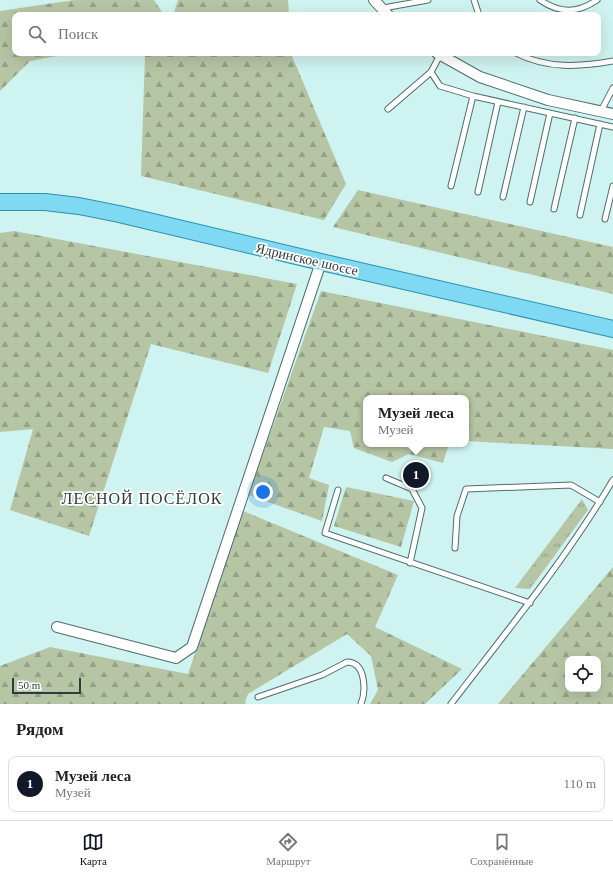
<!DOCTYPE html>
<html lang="ru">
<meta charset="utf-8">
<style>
:root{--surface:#fff;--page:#f6f6f6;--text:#222;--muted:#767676;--line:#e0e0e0;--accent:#111827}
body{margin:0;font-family:Georgia,serif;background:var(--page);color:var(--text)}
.controls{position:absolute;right:12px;bottom:12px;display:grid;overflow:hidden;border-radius:8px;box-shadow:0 4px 16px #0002}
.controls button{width:36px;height:36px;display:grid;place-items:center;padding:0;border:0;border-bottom:1px solid var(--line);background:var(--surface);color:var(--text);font:20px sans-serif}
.scale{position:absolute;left:12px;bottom:10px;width:69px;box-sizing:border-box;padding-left:4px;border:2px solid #2d3c3b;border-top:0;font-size:11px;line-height:14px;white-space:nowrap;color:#2d3c3b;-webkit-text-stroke:3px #fff;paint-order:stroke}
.you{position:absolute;left:263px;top:492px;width:14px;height:14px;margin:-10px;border:3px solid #fff;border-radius:50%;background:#1a73e8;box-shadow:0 0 0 6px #1a73e833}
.badge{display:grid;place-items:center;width:26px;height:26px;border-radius:50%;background:var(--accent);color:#fff;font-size:13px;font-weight:700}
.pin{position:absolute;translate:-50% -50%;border:2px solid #fff;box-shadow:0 1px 4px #0006}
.popup{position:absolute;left:363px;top:395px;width:106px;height:52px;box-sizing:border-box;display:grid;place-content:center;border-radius:8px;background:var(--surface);filter:drop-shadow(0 1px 3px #0005);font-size:13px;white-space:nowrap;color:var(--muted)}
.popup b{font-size:15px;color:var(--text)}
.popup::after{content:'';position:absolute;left:50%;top:100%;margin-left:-8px;border:8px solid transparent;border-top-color:var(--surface)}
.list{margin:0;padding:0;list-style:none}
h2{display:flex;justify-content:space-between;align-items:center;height:52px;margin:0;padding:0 16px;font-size:17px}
h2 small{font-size:13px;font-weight:400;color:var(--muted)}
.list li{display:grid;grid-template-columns:26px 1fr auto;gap:12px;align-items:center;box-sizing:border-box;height:56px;margin:0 8px 8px;padding:0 8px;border:1px solid var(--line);border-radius:8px}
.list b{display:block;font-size:15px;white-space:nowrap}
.list p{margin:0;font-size:13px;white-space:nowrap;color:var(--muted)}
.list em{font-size:13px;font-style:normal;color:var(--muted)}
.icon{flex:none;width:22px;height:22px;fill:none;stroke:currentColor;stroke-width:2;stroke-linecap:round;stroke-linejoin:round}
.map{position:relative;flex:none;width:613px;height:704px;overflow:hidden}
.search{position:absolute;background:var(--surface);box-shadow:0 4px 16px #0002;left:12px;right:12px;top:12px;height:44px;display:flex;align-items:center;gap:10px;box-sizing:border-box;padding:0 14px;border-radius:8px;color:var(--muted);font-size:15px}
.sheet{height:116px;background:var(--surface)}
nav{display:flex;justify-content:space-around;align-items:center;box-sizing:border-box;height:56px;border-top:1px solid var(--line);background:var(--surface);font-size:11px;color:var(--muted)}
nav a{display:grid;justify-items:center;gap:2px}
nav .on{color:var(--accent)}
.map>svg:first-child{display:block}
</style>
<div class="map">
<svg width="613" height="704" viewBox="0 0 613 704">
<defs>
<pattern id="grass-tufts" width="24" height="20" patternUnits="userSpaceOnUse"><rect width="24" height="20" fill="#b6c5a4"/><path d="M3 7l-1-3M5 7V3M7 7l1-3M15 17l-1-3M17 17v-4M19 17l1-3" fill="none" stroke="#94a187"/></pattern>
<pattern id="forest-firs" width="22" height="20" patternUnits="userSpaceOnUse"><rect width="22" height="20" fill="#b6c5a4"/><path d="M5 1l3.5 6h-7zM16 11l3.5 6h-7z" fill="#94a187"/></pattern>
</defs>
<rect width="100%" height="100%" fill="#cff3f0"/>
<path fill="url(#grass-tufts)" d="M582,499L588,510L530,589L515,588Z"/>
<path fill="url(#forest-firs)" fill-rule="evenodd" d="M74,0H154L164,15H15V53H73L30,61L0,91V11Z
M178,0H288L289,15H173Z
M145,53H292V56L346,184L324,220L141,176Z
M358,190L613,247V294L333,227Z
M14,231L297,284L268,373L151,344L89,536L10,510L33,429L0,432V233Z
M321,291L613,350V449L466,441V398H366V444H449L443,463L409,454L392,462L354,448L350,431L324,427L309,478L329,485L322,521L248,495Z
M346,487L414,501L401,547L334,526Z
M243,511L398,575L375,627L462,669L425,704H370L378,690L371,656L347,634L248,694L245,702L246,704H0V666L50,647L188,674Z
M613,567V704H498ZM568,659H598V689H568Z"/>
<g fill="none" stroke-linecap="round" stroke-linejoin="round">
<g stroke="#4e6f6c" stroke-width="7">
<path id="lane" d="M474,0L479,15
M540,0C559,13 577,14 597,0
M383,8L428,0
M516,53C547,69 580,67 613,61
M431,72L440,86L473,96
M388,109L431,72L440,55
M601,111L613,88
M451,186L473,96L613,127
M478,192L498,102
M503,197L524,107
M530,202L550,113
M554,209L575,118
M580,215L600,124
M605,219L613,186
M386,478L412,489L422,508L410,563
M338,490L325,533L530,603
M455,548L457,516L466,489L571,485L600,502
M258,697L322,675L347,662C366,662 366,691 361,704
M451,704C507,631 566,559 613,480"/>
</g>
<g stroke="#4e6f6c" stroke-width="12">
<path id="street" d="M374,0L388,15
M437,53L480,77L548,100L613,114
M57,627L176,658L192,647L321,262"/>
</g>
<g stroke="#2c92ac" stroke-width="18">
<path id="primary" d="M0,202H45L79,206L119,214L321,262L613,329"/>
</g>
<use href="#lane" stroke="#fff" stroke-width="5"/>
<use href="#street" stroke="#fff" stroke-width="10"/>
<use href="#primary" stroke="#80d9f2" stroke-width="16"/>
</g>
<g text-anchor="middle" stroke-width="3.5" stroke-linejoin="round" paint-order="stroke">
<g font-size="14" fill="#2d3c3b" stroke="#fff">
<text transform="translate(307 259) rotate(13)" y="5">Ядринское шоссе</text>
</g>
<g font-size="16" letter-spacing="1" fill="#2d3c3b" stroke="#fff">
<text x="142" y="504">ЛЕСНОЙ ПОСЁЛОК</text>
</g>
</g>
</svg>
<div class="controls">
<button><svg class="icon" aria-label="locate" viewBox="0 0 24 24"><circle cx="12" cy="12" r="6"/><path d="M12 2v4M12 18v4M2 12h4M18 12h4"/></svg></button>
</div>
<div class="scale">50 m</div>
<div class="you"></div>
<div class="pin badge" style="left:416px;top:475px">1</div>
<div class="popup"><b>Музей леса</b>Музей</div>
<div class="search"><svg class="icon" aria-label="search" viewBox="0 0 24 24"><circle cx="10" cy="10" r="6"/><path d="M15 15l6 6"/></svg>Поиск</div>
</div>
<section class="sheet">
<h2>Рядом<small></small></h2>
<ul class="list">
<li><span class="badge">1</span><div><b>Музей леса</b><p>Музей</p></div><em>110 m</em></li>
</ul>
</section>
<nav>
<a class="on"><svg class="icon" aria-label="map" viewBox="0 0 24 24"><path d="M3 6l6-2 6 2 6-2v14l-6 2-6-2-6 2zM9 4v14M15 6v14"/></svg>Карта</a>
<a><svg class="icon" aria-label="directions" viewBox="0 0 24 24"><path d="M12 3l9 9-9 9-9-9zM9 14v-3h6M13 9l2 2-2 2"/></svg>Маршрут</a>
<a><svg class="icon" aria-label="saved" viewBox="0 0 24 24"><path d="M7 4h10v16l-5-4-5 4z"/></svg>Сохранённые</a>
</nav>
